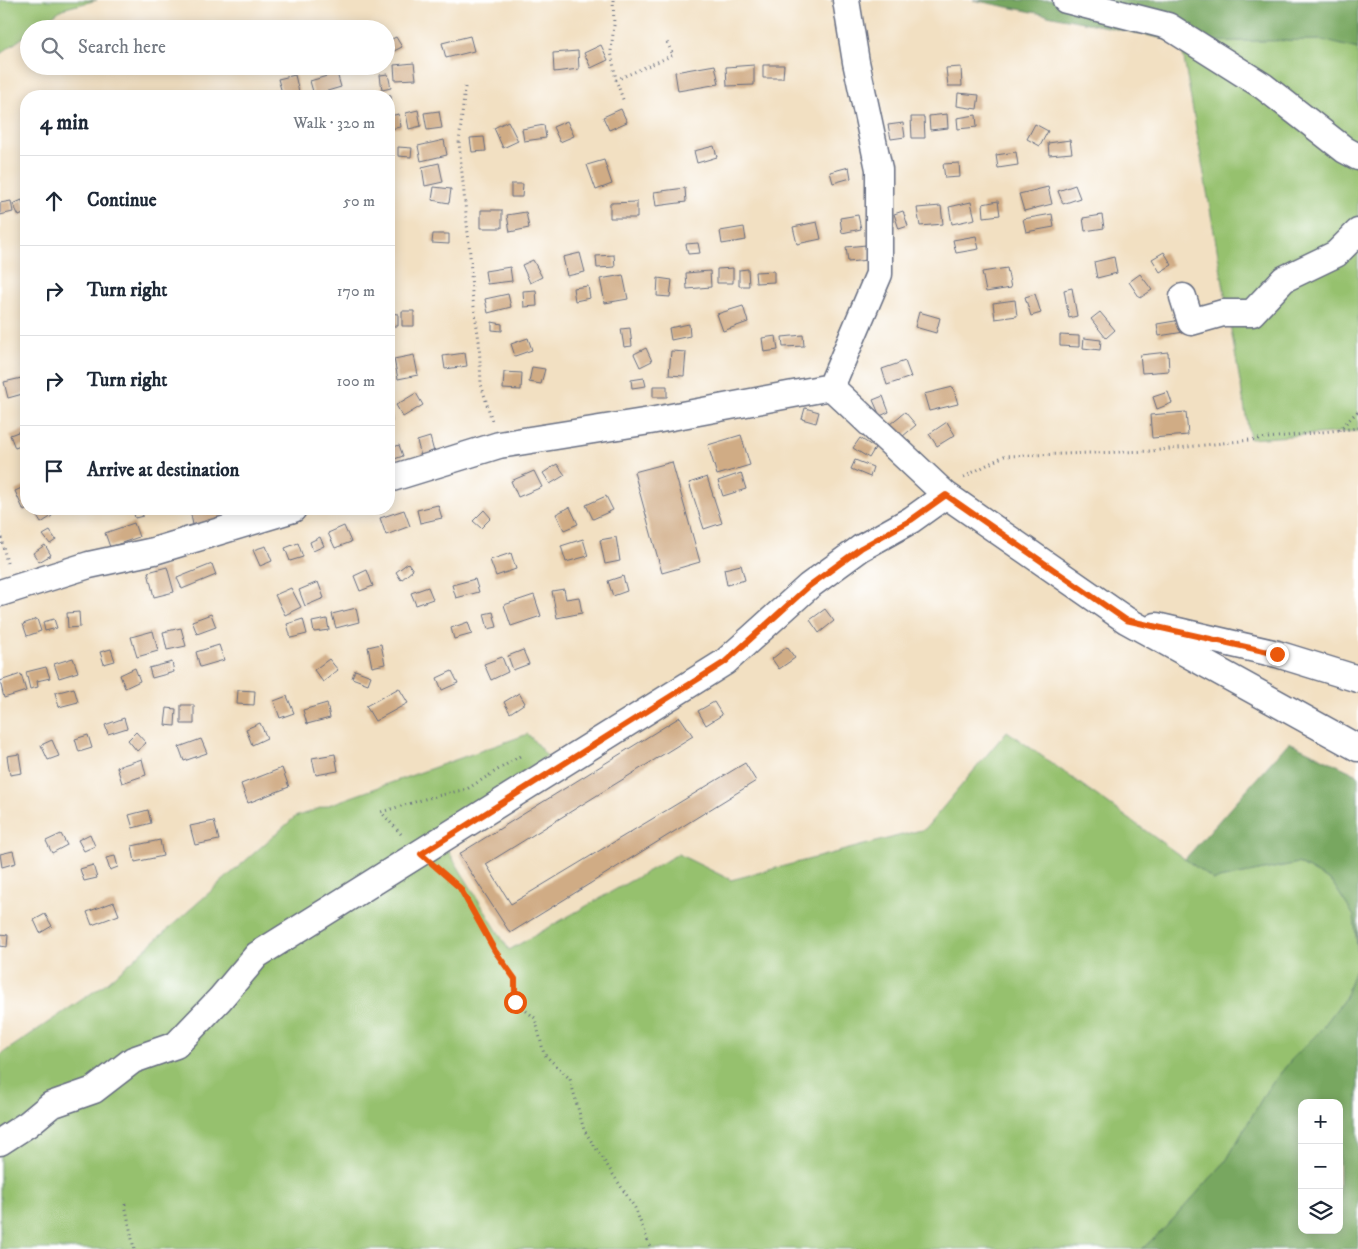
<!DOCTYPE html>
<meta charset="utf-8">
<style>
:root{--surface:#fff;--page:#f2f2f3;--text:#1f2937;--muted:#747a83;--line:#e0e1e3}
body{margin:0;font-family:"IM FELL DW Pica",serif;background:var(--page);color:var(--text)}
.controls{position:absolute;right:15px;bottom:15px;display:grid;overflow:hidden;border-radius:10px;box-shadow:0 2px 12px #0003}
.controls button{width:45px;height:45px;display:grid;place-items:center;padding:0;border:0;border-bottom:1px solid var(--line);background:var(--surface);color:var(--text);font:25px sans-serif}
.stop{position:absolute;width:15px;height:15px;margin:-11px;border:4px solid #ea580c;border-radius:50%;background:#fff}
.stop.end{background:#ea580c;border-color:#fff;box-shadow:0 1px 5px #0008}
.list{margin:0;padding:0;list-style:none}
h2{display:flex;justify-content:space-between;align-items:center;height:65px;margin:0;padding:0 20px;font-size:21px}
h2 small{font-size:16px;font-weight:400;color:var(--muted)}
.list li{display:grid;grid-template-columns:32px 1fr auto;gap:15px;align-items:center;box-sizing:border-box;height:90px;padding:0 20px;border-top:1px solid var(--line)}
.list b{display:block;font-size:19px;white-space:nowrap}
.list em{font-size:16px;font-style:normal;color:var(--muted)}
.icon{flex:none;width:28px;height:28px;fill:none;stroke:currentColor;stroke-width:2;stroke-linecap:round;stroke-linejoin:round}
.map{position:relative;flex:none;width:1358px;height:1249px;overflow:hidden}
.search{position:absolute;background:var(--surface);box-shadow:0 2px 12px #0003;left:20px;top:20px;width:375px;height:55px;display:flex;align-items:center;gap:12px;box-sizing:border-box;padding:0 18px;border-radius:28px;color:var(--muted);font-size:19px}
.panel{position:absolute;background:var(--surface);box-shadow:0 2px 12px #0003;left:20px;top:90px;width:375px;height:425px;border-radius:20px}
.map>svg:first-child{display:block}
</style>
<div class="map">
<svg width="1358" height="1249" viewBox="0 0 1358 1249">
<rect width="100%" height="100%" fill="#fff"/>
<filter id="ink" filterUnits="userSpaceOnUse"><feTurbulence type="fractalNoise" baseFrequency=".02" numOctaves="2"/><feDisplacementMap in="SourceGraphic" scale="10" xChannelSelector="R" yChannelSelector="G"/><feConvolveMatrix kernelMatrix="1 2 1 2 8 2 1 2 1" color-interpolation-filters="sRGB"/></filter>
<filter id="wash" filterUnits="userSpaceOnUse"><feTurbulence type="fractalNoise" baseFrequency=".0096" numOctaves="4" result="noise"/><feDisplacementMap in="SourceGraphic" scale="20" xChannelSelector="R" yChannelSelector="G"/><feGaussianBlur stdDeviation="1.12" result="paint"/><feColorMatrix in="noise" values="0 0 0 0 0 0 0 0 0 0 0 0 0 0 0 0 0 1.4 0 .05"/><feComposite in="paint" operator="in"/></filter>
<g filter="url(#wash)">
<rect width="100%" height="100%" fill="#f2e0c2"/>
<path fill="#96c16e" stroke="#587866" d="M0,0H97L62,9L35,29H29V33L0,54Z
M1323,40L1358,49V431L1250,439L1181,42Z
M1007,731L1214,880L1298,863L1332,882L1354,916L1358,960L1345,998L1320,1031L1292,1059L1267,1090L1226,1161L1165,1228L1142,1249H0V1055L108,982L295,817L528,734L547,756L436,831L509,950L678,854L731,880L925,829Z"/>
<path fill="#78a761" stroke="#4a6b60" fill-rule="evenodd" d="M973,0H1358V49L1322,40L1181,42Z
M1289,742L1358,775V946L1354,916L1332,882L1298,863L1214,880L1185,859Z
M1358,960V1249H1142L1165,1228L1226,1161L1267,1090L1292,1059L1320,1031L1345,998ZM1302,1103H1339V1230H1302Z"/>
<g id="blocks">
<path fill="#d0ac85" d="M470,36L474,51L446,58L442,43Z
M396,37L402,47L386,55V42Z
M601,45L608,60L591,68L584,53Z
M578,51L579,69L554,72L553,53Z
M414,63L416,79L395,80L394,65Z
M715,65L719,84L678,91L675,72Z
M754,65V85L727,86L726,67Z
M763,65H784L783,78H763Z
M961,67L962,86H948L946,68Z
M337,73L341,87L314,95L310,81Z
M388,74L391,88L382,90L380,75Z
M295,75L300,96H283L278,79Z
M958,93L979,95L977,109L957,106Z
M389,95H391L392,111H389Z
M621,109L627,122L609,130L603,117Z
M418,110L421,126L409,129L406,113Z
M439,111L442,128L427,130L424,113Z
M399,114L401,127L389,129V116Z
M947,114L948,128L930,130L929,116Z
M976,115L977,127L958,129L957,118Z
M911,117H924L925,138H912Z
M508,121L518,141L503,148L494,128Z
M567,121L574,136L560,142L553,127Z
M903,123L905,137L891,139L888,125Z
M1035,124L1048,131L1040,146L1027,139Z
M544,125L546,138L524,141L522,129Z
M484,137L486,151L472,152L470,138Z
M444,140L447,155L421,161L418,146Z
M1070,140L1072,153L1049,155L1048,143Z
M714,146L717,157L697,163L694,151Z
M398,147L412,148L411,157L398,156Z
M1016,152L1018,165L998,168L996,155Z
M604,160L612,184L596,190L587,165Z
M439,163L443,182L425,186L422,167Z
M959,163L960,177L945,178L943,164Z
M849,167L851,178L833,183L830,172Z
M511,184H523L522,197H511Z
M1075,185L1080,198L1063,204L1058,191Z
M434,187L451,189L449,203L432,200Z
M1048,187L1052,204L1024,211L1019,194Z
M685,188L686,202L656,206L654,192Z
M22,200L26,213L19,216L13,204Z
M11,201L13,212L0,215V203Z
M998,201L1000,215L984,217L983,204Z
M637,202V218H610V203Z
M971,202L975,219L952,224L949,207Z
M941,206L943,224L920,226L917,208Z
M481,210H502V228H481Z
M903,211L908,226L899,229L894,214Z
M526,212L529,228L510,232L507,215Z
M1052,214L1054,227L1026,232L1023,219Z
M858,215L861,229L842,233L840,218Z
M1102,215L1104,228L1085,231L1083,218Z
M817,222L821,239L797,244L793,227Z
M744,227L746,240L722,244L720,231Z
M433,234H449V244L432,243Z
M976,236L979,249L956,253L953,240Z
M698,243L700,253L688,254L686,244Z
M866,245L868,260L848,262L846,247Z
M1164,252L1172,265L1160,272L1152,259Z
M580,253L585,272L567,276L563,257Z
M614,255L615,267L597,268L596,256Z
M1114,257L1117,273L1097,278L1094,262Z
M533,260L542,277L530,283L522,265Z
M510,267L512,281L487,284L485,271Z
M733,268V283H717V269Z
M1007,268L1011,288L986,292L982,272Z
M748,269L749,286H739V270Z
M710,271L711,287L687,289L686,273Z
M774,271V282L756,283L755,272Z
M1140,274L1152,290L1140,298L1129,282Z
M623,275L628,299L605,303L600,279Z
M658,278L672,280L670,297L657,296Z
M588,286L590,298L575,301L573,288Z
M1072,288L1077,316L1069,318L1064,290Z
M536,290L537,306L524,307L523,291Z
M508,294L511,307L488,313L485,299Z
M1035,294L1041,313L1031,316L1025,297Z
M1015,300L1017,316L995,319L993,303Z
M743,306L748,322L723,331L717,314Z
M402,311H414V326H402Z
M919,312L940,318L936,333L915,327Z
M1100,312L1115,330L1106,338L1091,319Z
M389,313L398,314V326H389Z
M1187,319L1190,331L1159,336L1157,324Z
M492,322L502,324V331L492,330Z
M689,324L690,336L671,340L669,328Z
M630,328L632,346L624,347L621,329Z
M803,335L804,346L783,347L782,337Z
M1060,335L1079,336V347L1060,346Z
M776,336L778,350L764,352L762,338Z
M528,338L532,350L515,356L511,344Z
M1084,338L1101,340L1100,350L1083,348Z
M646,348L652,361L640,367L634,354Z
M671,351L686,352L684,376L669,375Z
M1168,352L1169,371L1142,373L1140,355Z
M465,353L467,366L445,369L443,356Z
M414,355L418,375L398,379L394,359Z
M905,361L911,377L887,385L882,369Z
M532,367L545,369L541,384L529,382Z
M504,372L522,373L521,390L503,389Z
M26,377V393L8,398L4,382Z
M644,378L646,386L632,388L631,380Z
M653,386H667V397H653Z
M953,387L958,404L929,411L924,394Z
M1168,392L1172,403L1157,409L1153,397Z
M416,393L423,405L403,417L396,405Z
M883,396L889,412L880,416L873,400Z
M389,406H391L392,422H389Z
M805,408L819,412L816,423L802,419Z
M905,412L916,425L902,437L890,424Z
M1186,412L1188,435L1152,438L1150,415Z
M947,422L955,435L937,446L929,434Z
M26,429V444L15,448L10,435Z
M741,435L750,465L717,475L708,445Z
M430,437L434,452L421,456L417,441Z
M860,438L875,448L869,458L853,448Z
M399,445L403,456L389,461V449Z
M855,460L873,467L870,477L851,469Z
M672,462L700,562L662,573L634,472Z
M557,464L565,475L550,484L543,473Z
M534,471L542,487L518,497L511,481Z
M741,473L746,489L723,496L718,481Z
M707,477L722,523L704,529L689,483Z
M26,486V510L24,511L15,491Z
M606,496L613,510L593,519L586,505Z
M438,505L442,518L420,523L417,510Z
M570,507L578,524L564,530L556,514Z
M43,509H48L52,516L41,523L35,513Z
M133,509H142L143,516L135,518Z
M198,509H222L225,519L193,525L190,510Z
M404,510L410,526L386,535L380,518Z
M484,510L491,518L481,528L473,521Z
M134,523L139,537L110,547L105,533Z
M344,526L351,542L335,548L328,533Z
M50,531L56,540L50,544L43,535Z
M320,537L324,546L313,551L310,542Z
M616,537L620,561L605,564L600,540Z
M583,539L588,556L566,562L561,546Z
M298,543L303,557L290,561L285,548Z
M45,545L51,555L39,562L33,553Z
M266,546L272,561L260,566L253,550Z
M511,553L516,569L496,576L490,560Z
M408,563L413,570L401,580L396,572Z
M212,564L216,575L182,589L177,578Z
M741,565L745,580L727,585L724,569Z
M167,567L174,592L154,597L148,572Z
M367,570L373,586L360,591L354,576Z
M623,576L627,591L613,596L608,581Z
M475,579L479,592L456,598L452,585Z
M318,582L324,598L305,606L299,590Z
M428,587L433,599L416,605L411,593Z
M291,588L301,607L285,615L275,595Z
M564,589L566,599L579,597L582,613L557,618L552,591Z
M534,595L541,616L511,626L504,605Z
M356,608L359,622L336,628L332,614Z
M825,609L834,621L819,633L810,620Z
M79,612L80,627L68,628L67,613Z
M493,612L497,627L488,629L484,614Z
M211,614L216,627L197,634L192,621Z
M37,619L41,631L27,636L23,624Z
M54,619L57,628L45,631L43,622Z
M303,619L307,634L291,638L287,624Z
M327,619L329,630L314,632L312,622Z
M468,622L472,634L454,639L451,628Z
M181,628L186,646L167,650L163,632Z
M153,631L158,651L137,657L131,637Z
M381,644L385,664L372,667L368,647Z
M219,645L224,660L200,667L196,652Z
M787,647L795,658L779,669L772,659Z
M111,649L115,661L104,664L100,652Z
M523,650L529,664L513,670L508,656Z
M502,657L508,672L491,680L484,664Z
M73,658L78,672L59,678L54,664Z
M329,659L338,670L323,682L314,670Z
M172,662L174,672L152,678L149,668Z
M46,667L50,678L37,681L38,687L30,689L26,672Z
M135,668L140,681L125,688L120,675Z
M355,670L371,676L368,684L352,678Z
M452,671L458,683L442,690L437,678Z
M21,674L26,691L4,698L0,681Z
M74,688L78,702L59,707L55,693Z
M399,688L408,703L375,721L366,706Z
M238,690L255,691L254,705L237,704Z
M519,693L525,703L510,713L504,702Z
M287,696L294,713L280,718L274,701Z
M714,702L722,715L706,725L698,711Z
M327,703L330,718L307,724L303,710Z
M181,705H194V724H181Z
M167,708L176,709L175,726L165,725Z
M680,717L693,736L486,864L511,904L745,763L756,781L510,933L459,854Z
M124,718L127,728L108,734L105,725Z
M260,723L267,738L252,745L246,729Z
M136,732L146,743L137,751L128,740Z
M88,735L92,748L79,752L75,739Z
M201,739L207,753L184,761L179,747Z
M52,740L59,756L48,760L41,745Z
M19,754L22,773L10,775L7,756Z
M335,754L338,771L316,775L312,758Z
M142,759L146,775L122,783L117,767Z
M282,768L289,787L248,803L241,784Z
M148,810L151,823L133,828L129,815Z
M214,821L219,840L195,845L190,826Z
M61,834L67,845L52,853L46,841Z
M90,834L95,846L84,851L78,840Z
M160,840L163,856L135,862L132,846Z
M13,851L16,863L2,867L0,854Z
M115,856L118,867L110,870L106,858Z
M93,865L97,878L84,881L80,869Z
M114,902L119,915L92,925L87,912Z
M45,914L52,926L40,933L34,920Z
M0,934L8,935L7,947L0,946Z"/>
</g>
</g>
<g filter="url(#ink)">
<use href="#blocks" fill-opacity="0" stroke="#666d81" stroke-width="1"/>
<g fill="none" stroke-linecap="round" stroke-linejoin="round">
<g stroke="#666d81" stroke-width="29">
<path id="minor" d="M1066,0L1168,26L1263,86L1345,150L1358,157
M1183,297L1191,322L1223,313H1252L1284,279L1336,254L1358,232
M831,387L879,274V169L856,62L846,0
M389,479L499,445L650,421L831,387L946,495L1126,620L1358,748
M0,593L89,565L154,551L293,509
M1156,626L1277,654L1358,679
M0,1142L28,1124L51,1105L94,1090L133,1060L176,1045L220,999L257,955L725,662L809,586L861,548L911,520L946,495"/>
</g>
<path stroke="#666d81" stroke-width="3" stroke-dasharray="1 4" stroke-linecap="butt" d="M613,0L614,25L611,51L616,80L624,102
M616,80L673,55L666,40
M465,87L459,143L470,254L472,293L479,341L481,384L492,421
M1339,430L1358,411
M964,477L1004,456L1151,451L1358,428
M0,533L7,563
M401,834L381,812L428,798L467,789L520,756L523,757
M440,871L460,888L495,951L515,979V1002L535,1018L544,1054L570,1079L584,1130L635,1208L651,1249
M125,1204L134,1249"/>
<use href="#minor" stroke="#fff" stroke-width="26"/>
</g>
</g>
<g fill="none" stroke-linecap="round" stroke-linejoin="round" filter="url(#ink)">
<path stroke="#ea580c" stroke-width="6" d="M515,1002V979L495,951L460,888L421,854L725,662L809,586L861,548L911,520L946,495L1126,620L1277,654"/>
</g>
</svg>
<div class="controls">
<button>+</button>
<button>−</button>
<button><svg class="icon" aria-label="layers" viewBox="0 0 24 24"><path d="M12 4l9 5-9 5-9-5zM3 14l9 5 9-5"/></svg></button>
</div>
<div class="stop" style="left:515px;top:1002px"></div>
<div class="stop end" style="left:1277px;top:654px"></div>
<div class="search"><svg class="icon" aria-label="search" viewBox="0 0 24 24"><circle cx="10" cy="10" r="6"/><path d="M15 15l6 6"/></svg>Search here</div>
<section class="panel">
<h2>4 min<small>Walk · 320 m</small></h2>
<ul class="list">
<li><svg class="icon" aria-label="ahead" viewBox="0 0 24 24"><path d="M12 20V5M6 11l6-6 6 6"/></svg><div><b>Continue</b></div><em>50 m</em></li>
<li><svg class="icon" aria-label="right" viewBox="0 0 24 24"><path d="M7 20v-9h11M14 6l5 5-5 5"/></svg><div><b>Turn right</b></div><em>170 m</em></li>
<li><svg class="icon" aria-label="right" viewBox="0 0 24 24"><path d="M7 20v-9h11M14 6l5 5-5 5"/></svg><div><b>Turn right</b></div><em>100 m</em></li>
<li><svg class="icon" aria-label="arrive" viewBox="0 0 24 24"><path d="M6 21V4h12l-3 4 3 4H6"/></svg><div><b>Arrive at destination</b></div></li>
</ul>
</section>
</div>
